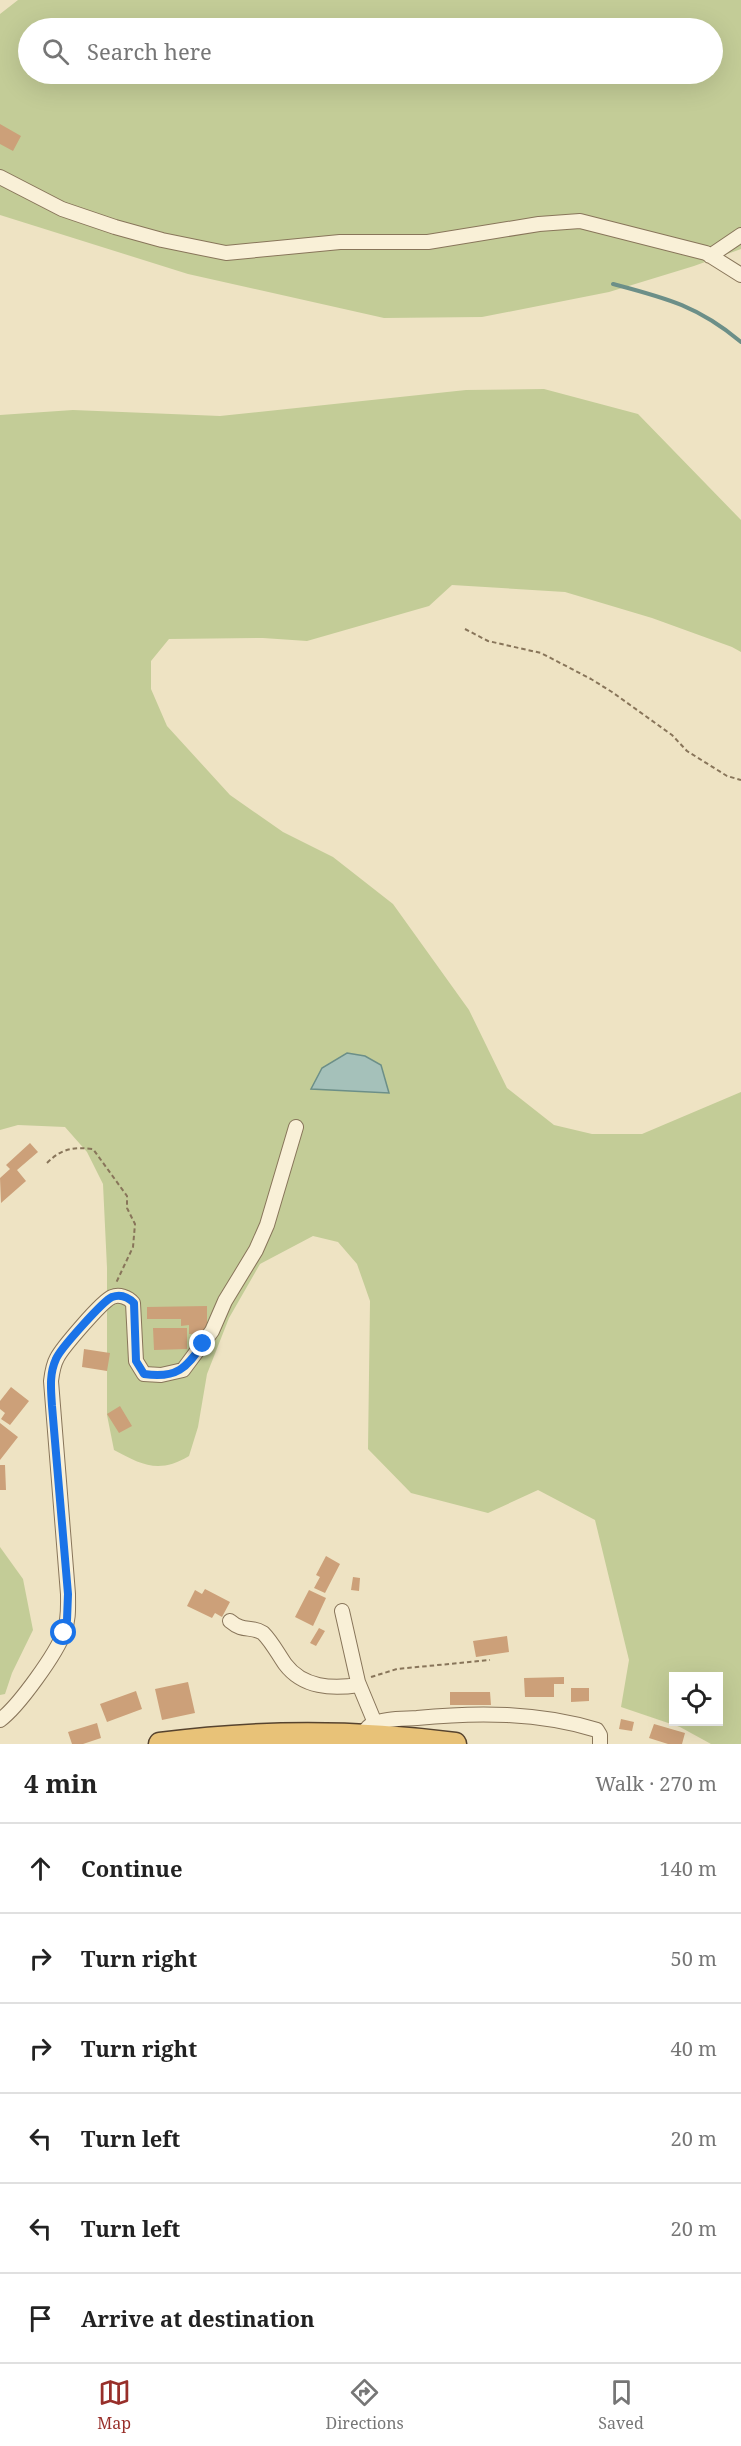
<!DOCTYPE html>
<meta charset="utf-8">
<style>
:root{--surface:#fff;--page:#f6f6f6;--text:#222;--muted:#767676;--line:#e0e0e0;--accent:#982f2a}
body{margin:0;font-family:"Noto Serif",serif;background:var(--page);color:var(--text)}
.controls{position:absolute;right:18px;bottom:18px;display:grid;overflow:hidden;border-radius:0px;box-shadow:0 6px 24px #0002}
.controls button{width:54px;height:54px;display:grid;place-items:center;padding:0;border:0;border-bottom:2px solid var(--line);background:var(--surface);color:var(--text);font:30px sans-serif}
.stop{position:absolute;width:18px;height:18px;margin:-14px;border:4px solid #1a73e8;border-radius:50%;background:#fff}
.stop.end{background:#1a73e8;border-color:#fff;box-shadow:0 2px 6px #0008}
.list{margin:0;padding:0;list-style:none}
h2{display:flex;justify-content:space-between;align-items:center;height:78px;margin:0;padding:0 24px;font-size:26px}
h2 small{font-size:20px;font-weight:400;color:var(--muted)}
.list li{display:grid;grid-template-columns:39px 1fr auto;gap:18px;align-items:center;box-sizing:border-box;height:90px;padding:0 24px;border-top:2px solid var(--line)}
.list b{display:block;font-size:22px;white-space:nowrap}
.list em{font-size:20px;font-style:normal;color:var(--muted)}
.icon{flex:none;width:33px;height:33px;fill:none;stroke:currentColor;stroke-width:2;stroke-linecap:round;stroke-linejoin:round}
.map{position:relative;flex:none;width:741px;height:1744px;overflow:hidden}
.search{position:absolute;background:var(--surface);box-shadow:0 6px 24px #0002;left:18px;right:18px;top:18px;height:66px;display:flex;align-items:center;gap:15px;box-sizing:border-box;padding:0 21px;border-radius:33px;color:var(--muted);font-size:22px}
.sheet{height:618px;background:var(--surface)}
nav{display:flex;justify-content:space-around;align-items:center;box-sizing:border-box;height:84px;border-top:2px solid var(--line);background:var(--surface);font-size:16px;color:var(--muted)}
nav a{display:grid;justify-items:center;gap:3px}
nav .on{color:var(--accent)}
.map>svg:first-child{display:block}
</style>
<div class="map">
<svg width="741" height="1744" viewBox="0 0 741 1744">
<rect width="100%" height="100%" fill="#eee3c3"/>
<path fill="#c3cc97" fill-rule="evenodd" d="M18,0H741V249L694,266L609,292L482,317L384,318L188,274L0,215V14ZM28,28H712V74H28Z
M544,389L638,414L741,520V652L732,647L652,618L565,592L452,585L429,606L307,641L263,638L169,639L151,661V689L167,726L230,795L283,832L333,857L393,904L469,1010L507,1088L554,1125L592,1134H642L741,1092V1744H711L680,1727L621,1707L629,1660L595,1520L538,1490L488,1513L411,1493L368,1449L370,1301L357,1264L338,1242L313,1236L260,1264L229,1318L207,1374L198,1427L189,1456C159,1474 142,1465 114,1450L107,1415V1268L103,1184L87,1152L65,1127L18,1125L0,1130V415L73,410L220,416L466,390ZM674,1676H718V1722H674Z
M0,1547L23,1579L33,1630L12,1673L5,1694L0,1695Z"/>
<path fill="#a5c1ba" stroke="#6c8f88" stroke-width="1.5" d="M347,1053L365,1056L381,1065L389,1093L311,1089L322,1068Z"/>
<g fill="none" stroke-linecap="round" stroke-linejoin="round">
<path stroke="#6c8f88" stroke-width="4" d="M613,284C666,298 698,306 741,342"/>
</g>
<path fill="#cca079" d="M0,124L21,136L13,151L0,144Z
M30,1143L38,1152L17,1170L26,1181L1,1203L0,1178L10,1169L6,1165Z
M207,1306V1334H189V1325L181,1326V1319H147V1307Z
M153,1328H187V1349L154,1350Z
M84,1349L110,1353L107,1371L82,1367Z
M11,1387L29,1401L10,1425L1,1419L5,1413L0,1409V1401Z
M120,1406L132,1426L119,1433L107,1414Z
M0,1423L18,1437L0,1460Z
M0,1465H5L6,1490H0Z
M326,1556L340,1564L325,1593L314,1588L320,1577L316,1575Z
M353,1577L360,1578L359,1591L351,1590Z
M205,1589L230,1602L222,1617L215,1613L212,1618L187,1606L195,1590L202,1594Z
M309,1590L326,1598L313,1626L295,1617Z
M319,1628L325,1631L316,1646L310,1643Z
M507,1636L509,1652L476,1657L473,1641Z
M564,1677V1684H554V1697H525L524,1678Z
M188,1682L195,1713L162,1720L155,1689Z
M571,1688H589V1701L571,1702Z
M136,1691L142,1709L107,1722L100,1704Z
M450,1692H490L491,1705H450Z
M621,1719L634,1722L632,1731L619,1729Z
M97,1723L101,1738L83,1744H72L68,1732Z
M654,1724L685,1733L682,1744H668L649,1738Z"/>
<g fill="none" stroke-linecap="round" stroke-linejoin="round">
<g stroke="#88755a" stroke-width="16">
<path id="minor" d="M0,177L62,209L115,227L162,240L226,253L340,242H428L539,224L580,221L706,253L741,275
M710,256L741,235
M342,1611L358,1682L375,1723
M230,1621C244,1633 250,1625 263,1633C272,1642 278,1654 285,1664C303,1688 332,1689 359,1685
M0,1720C18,1707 57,1653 64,1632C69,1620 68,1607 68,1594L51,1381C52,1373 53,1365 57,1358C62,1348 102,1301 112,1297C119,1294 128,1297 133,1303L136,1361L144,1374L161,1375L183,1370L212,1331L225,1301L256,1250L267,1225L296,1127
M362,1735C365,1731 367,1727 371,1725C383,1718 403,1719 417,1718C477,1712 538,1712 597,1730L600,1735V1744"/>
</g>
<g stroke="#56432e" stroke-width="25">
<path id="trunk" d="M160,1744C258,1731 357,1731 455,1744"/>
</g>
<path stroke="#88755a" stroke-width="2" stroke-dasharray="4.5 3" stroke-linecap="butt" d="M465,629L488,641L541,653L591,679L612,692L672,735L687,751L727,776L741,780
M47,1163C62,1148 73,1147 93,1149L127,1196V1208L135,1224L133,1247L116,1283
M371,1677L397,1669L490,1660"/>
<use href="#minor" stroke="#f9f0d7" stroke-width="14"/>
<use href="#trunk" stroke="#e8c278" stroke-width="22"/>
</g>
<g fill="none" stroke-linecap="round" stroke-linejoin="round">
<path stroke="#1a73e8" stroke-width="8" d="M64,1633L67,1620L68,1594L52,1406C51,1390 49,1374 56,1359C60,1349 103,1301 112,1297C120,1294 128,1297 134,1303L136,1361L144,1374C177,1379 186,1368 203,1344"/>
</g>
</svg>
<div class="controls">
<button><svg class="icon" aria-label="locate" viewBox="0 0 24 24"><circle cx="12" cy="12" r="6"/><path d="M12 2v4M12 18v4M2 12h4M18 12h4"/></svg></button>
</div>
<div class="stop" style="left:64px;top:1633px"></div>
<div class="stop end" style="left:203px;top:1344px"></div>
<div class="search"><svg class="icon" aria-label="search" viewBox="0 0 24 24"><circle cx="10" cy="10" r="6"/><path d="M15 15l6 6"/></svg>Search here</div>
</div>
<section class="sheet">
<h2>4 min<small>Walk · 270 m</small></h2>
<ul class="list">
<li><svg class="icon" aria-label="ahead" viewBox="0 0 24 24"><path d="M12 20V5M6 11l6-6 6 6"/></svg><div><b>Continue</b></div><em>140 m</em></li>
<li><svg class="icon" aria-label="right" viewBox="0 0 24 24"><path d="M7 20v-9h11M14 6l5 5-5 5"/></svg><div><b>Turn right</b></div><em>50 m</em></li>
<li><svg class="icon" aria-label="right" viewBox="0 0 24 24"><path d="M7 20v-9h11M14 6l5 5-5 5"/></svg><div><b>Turn right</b></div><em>40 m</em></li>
<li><svg class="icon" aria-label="left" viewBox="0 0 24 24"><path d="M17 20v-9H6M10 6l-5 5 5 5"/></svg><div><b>Turn left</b></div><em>20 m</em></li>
<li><svg class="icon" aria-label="left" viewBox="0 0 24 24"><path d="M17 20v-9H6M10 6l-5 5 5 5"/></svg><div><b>Turn left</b></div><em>20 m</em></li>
<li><svg class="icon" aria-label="arrive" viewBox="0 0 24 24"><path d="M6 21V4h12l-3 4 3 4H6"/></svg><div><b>Arrive at destination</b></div></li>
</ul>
</section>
<nav>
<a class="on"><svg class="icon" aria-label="map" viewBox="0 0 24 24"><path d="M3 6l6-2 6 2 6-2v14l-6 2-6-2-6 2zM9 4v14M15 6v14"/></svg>Map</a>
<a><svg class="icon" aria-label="directions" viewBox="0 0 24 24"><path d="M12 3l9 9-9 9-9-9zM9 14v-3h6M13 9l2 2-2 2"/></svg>Directions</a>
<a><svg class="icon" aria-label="saved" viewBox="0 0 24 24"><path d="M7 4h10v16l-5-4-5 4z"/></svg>Saved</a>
</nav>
